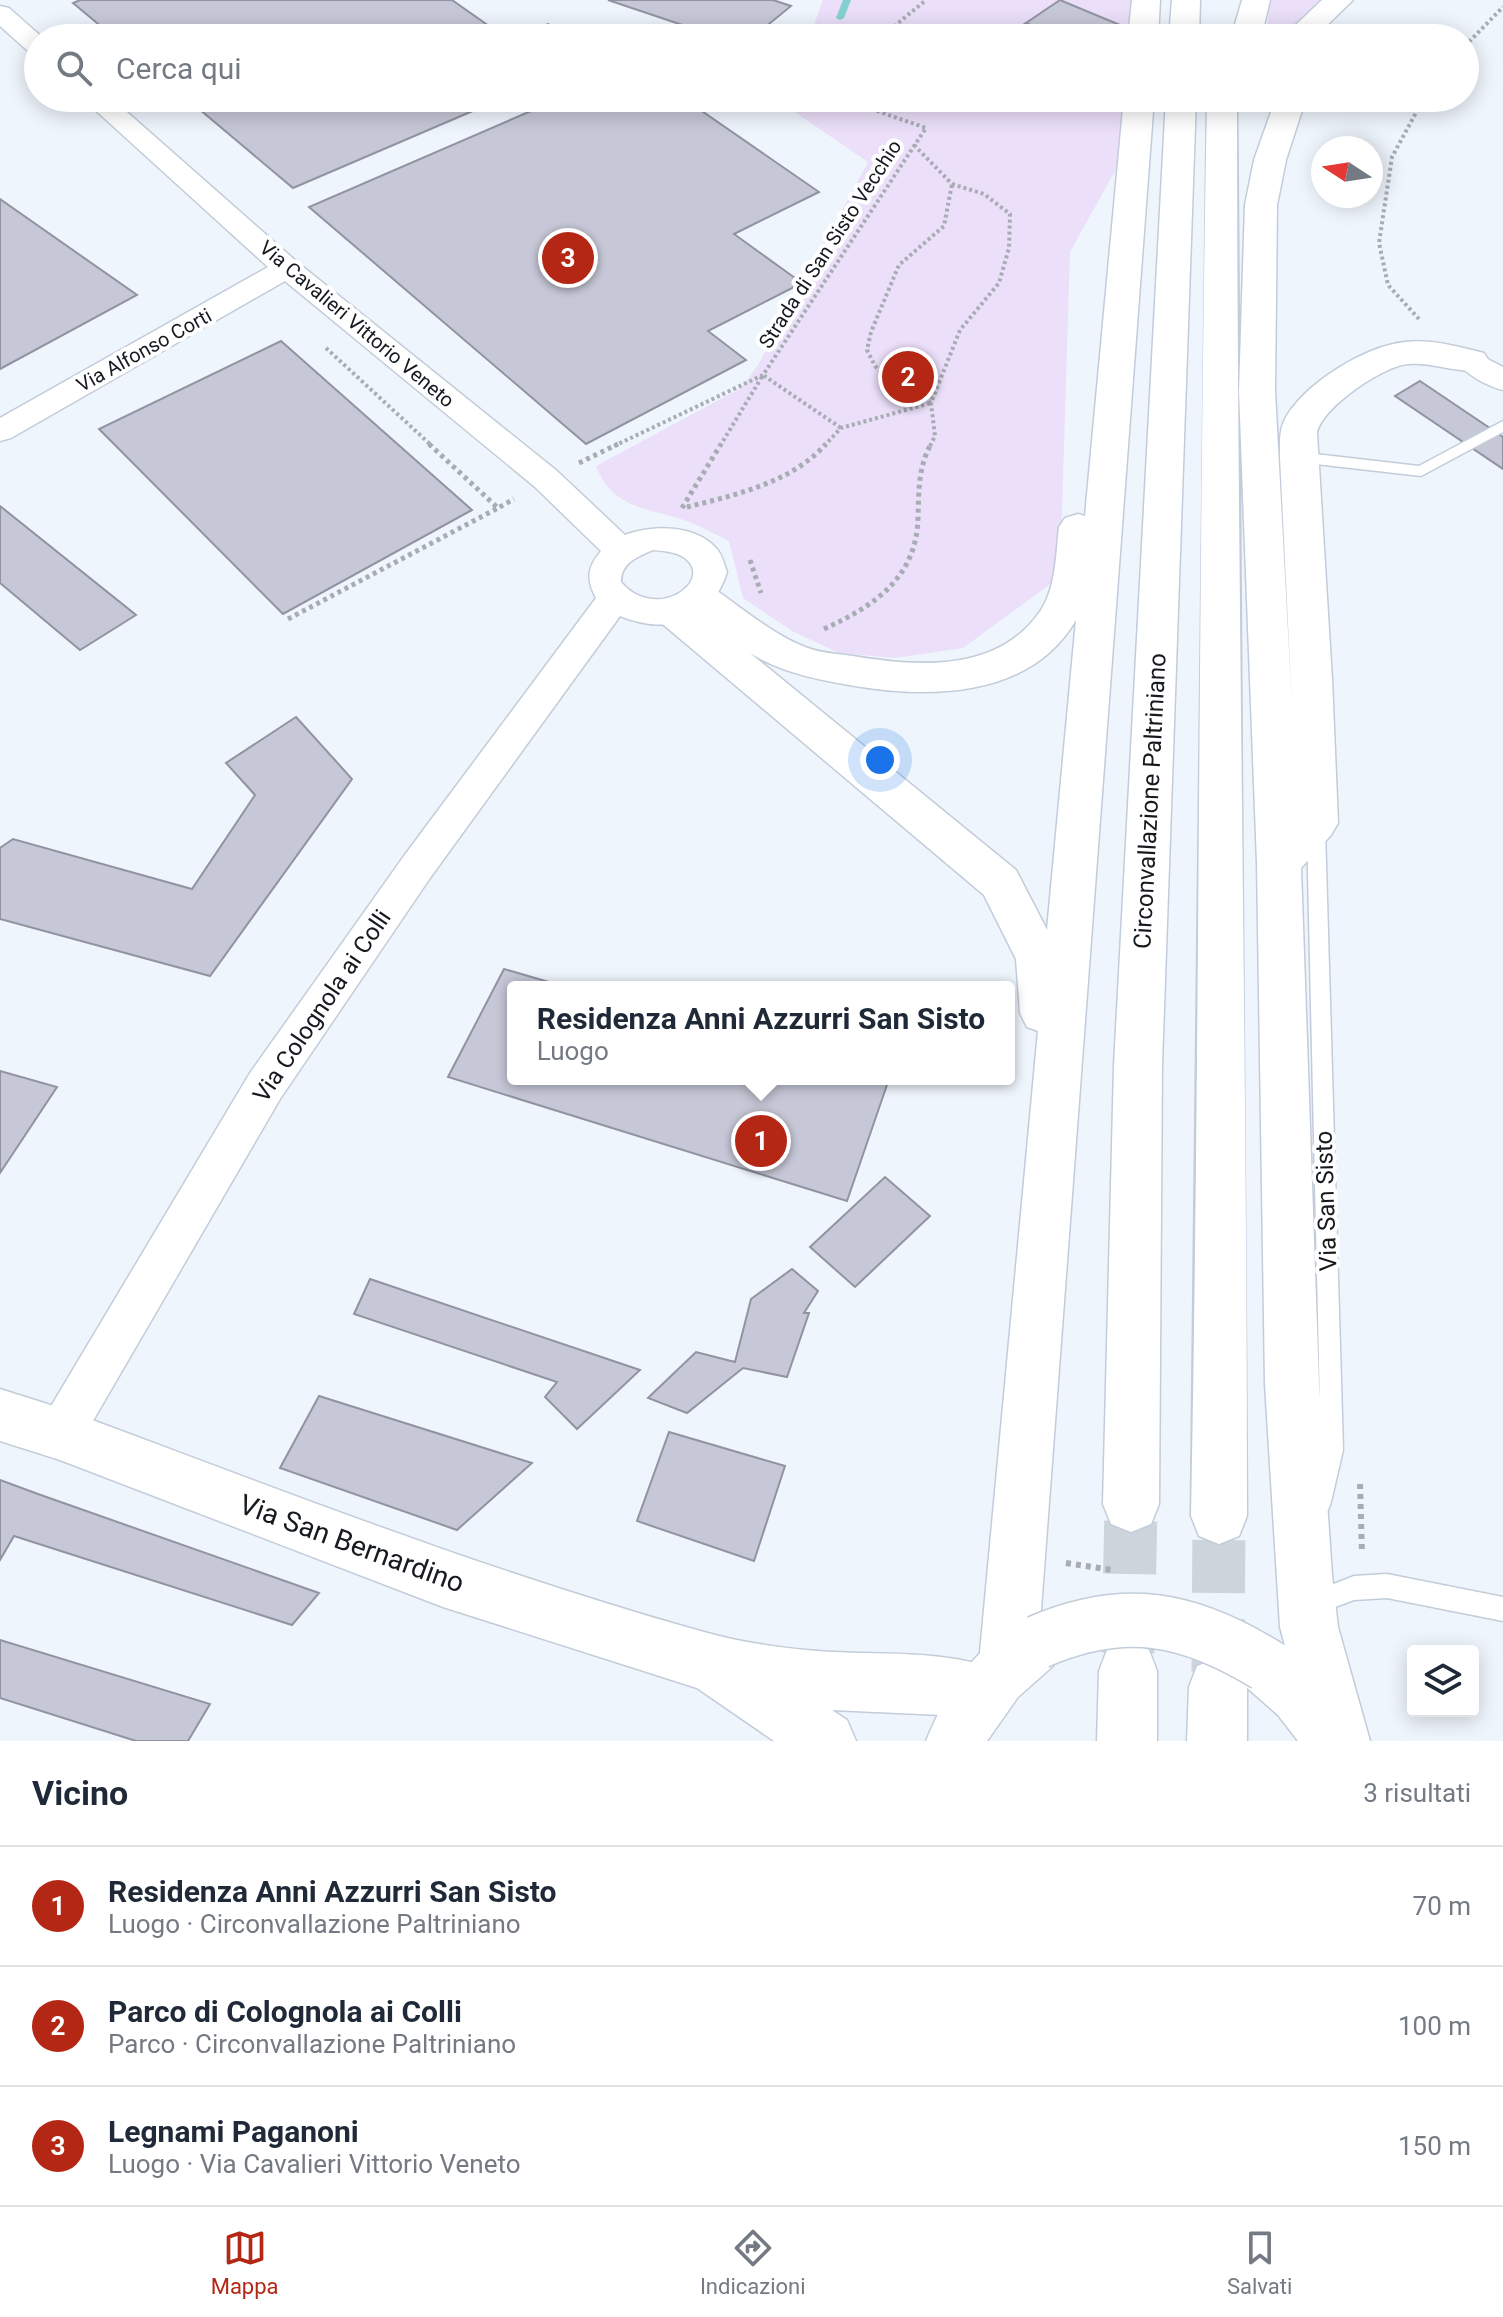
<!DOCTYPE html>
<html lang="it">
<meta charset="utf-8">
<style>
:root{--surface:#fff;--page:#f6f6f7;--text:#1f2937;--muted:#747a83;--line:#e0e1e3;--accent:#b42715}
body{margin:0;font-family:Roboto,sans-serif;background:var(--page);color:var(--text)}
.controls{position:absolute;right:24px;bottom:24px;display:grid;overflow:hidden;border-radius:8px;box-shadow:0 4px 20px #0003}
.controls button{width:72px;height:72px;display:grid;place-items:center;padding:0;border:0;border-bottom:2px solid var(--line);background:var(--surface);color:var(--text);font:40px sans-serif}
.compass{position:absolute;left:1311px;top:136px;width:72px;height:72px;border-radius:50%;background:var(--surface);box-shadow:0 4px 20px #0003;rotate:282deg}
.you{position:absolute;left:880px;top:760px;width:28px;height:28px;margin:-20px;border:6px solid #fff;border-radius:50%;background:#1a73e8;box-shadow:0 0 0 12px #1a73e833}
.badge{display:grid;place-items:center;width:52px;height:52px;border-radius:50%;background:var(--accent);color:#fff;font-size:26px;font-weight:700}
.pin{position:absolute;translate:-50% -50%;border:4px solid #fff;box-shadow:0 2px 8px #0006}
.popup{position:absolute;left:507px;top:981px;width:508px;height:104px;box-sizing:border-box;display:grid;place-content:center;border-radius:8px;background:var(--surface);filter:drop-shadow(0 2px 6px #0005);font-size:26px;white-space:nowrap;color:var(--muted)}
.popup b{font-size:30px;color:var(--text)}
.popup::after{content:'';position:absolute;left:50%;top:100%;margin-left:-16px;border:16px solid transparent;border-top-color:var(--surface)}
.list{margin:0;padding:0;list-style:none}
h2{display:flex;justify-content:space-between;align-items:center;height:104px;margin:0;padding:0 32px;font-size:34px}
h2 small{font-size:26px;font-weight:400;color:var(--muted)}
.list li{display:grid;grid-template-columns:52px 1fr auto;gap:24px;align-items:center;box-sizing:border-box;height:120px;padding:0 32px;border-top:2px solid var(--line)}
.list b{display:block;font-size:30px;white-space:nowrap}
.list p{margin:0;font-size:26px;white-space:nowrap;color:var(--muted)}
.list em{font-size:26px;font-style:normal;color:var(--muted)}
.icon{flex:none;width:44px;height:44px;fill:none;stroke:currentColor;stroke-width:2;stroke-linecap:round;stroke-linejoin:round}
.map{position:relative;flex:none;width:1503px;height:1741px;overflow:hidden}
.search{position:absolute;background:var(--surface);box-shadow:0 4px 20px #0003;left:24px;right:24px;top:24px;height:88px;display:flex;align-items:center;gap:20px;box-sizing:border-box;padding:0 28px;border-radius:44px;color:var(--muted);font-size:30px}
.sheet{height:464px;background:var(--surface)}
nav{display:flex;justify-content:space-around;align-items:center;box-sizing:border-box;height:112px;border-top:2px solid var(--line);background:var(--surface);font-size:22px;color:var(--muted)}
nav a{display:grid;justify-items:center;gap:4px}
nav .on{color:var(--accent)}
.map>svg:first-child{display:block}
</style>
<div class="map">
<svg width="1503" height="1741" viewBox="0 0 1503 1741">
<rect width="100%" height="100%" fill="#eff5fd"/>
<path fill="#ebdff9" d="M823,0H1136L1132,38H809Z
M1269,0H1327L1284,38H1267Z
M785,98H1125L1119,164L1070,252L1060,577L963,648L895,658L839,653L792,631L743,598L729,541C717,535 706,529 694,524C655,507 614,513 596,466L741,388L758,365L868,162L783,104Z"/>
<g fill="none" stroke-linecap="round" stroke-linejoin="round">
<path fill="#84d0d0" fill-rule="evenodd" d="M843,0H851L844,18L840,20L836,18Z"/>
</g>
<path fill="#c6c8d7" stroke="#9193a1" stroke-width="2" d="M80,0H452L506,38H115L73,3Z
M608,0H773L791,6L752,38H721Z
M1060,0L1132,30L1121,38H1061L1026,23Z
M1026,23L1061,38H1003Z
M548,24L569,38H511Z
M186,98H503L293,188Z
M561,98H683L819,192L734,234L802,283L708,331L746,360L586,444L309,207Z
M0,199L137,295L0,369Z
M281,341L472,510L283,614L99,429Z
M1420,381L1503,437V469L1395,396Z
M0,506L136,615L80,650L0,583Z
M296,717L352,779L210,976L0,919V848L13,839L192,889L255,795L226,763Z
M504,969L566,987H513V1079H879L888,1082L847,1201L448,1077Z
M0,1071L57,1087L0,1173Z
M885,1177L930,1216L855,1287L810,1247Z
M792,1269L818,1291L804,1313H809L787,1377L743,1368L687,1413L648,1398L696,1352L735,1362L751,1299Z
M370,1279L640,1370L577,1429L545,1397L557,1382L354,1314Z
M319,1396L532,1463L457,1530L280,1468Z
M669,1432L785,1466L754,1561L637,1521Z
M0,1480L38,1494L319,1593L292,1625L14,1536L0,1560Z
M0,1640L210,1704L188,1741H136L0,1698Z"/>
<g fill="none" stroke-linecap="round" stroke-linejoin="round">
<path stroke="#ced4dc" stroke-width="53" stroke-dasharray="53 26" stroke-linecap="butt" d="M1128,1653L1131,1504
M1218,1672L1219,1516"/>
<g stroke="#c2cdd9" stroke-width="3">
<path id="lane" d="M1503,421V432L1421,476L1298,462L1291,457L1298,452L1419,466Z
M1316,822L1322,824L1325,829L1343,1450L1331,1502L1328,1510L1320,1513L1312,1510L1309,1502L1321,1450L1307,829L1310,824Z
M1387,1574L1503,1597V1621L1387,1598L1354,1600L1311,1616L1303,1612L1299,1604L1303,1596L1354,1576Z"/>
</g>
<g stroke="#c2cdd9" stroke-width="3">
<path id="street" d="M0,6L9,8L43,38H38V55L29,52L0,26Z
M82,98H111L297,262L557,471L625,535C652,525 694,524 716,548C722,554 724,564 727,572C711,623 667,635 620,616L430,878L280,1099L76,1450L60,1457L44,1450L37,1434L44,1418L250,1073L404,856L596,598C586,579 587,568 601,551L535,487L285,281L11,438L0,441V418L268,267ZM653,550C665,551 681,552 689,562C709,585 654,621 621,582C621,563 637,557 653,550Z
M1472,351L1503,367V390C1487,386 1466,375 1457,361L1461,354Z"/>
</g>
<g stroke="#c2cdd9" stroke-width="3">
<path id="secondary" d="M0,1389L60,1408C273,1487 485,1571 704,1632C739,1642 781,1648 817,1651C879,1656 944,1648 1002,1672L1010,1693L1002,1714L981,1722L942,1715L832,1710L847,1720L856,1741H774L697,1688L443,1607L60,1460L0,1441Z"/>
</g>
<g stroke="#c2cdd9" stroke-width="3">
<path id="primary" d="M1033,1617L1053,1626L1062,1646L1053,1666L1018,1697L987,1741H926C948,1688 978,1640 1033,1617Z
M1266,1636C1310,1654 1346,1697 1364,1741H1298L1278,1715L1245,1686L1237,1665L1245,1644Z"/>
</g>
<g stroke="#c2cdd9" stroke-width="3">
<path id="highway" d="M1132,0H1160L1158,38H1128Z
M1172,0H1200L1199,38H1169Z
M1242,0H1270L1261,38H1231Z
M1322,0H1353L1314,38H1282Z
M1124,98H1154L1037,1663L1029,1684L1008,1692L987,1684L979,1663L1038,1031L1027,1027L1020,1013L1016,959L984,895L659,621L653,611L659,601L673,597L680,599L685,588L699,584L713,588C742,608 772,634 805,647C820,653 837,654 853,656C918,667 999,673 1041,610C1056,587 1056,553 1059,527L1065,518L1078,514L1085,516ZM1076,620L1047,930L1016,870L750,653C781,672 814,679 849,685C928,699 1030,699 1076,620Z
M1166,98H1196L1162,1065L1159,1504L1151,1524L1131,1532L1111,1524L1103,1504L1114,1065Z
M1207,98H1237C1237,571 1247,1043 1247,1516L1239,1536L1219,1544L1199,1536L1191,1516C1200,1043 1198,571 1207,98Z
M1276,98H1306L1286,160L1277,205L1275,391L1292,706L1280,457C1280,445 1279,432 1284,421C1303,384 1365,346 1405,342C1432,339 1459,347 1484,353L1489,361L1484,369C1460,375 1435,362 1409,364C1384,365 1321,408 1317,433L1332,679L1338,823L1331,835L1301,868L1319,1384L1332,1575L1338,1627L1370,1741H1310L1280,1627L1265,1384L1257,863L1239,391L1245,205L1254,160Z
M1128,1642L1149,1650L1157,1671V1741H1097L1099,1671L1107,1650Z
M1218,1658L1239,1666L1247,1687V1741H1187L1189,1687L1197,1666Z"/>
</g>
<path stroke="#a7adb3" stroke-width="4" stroke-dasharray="3 3" stroke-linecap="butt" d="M880,38L926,0
M1465,46L1503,7
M914,145L952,184
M952,184L984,194L1010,214L1009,248L999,283L960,330L931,403L896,388L875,366L867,350L871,332L899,265L944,226Z
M1419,319L1388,285L1379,243L1392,157L1424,98
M326,348L432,446
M614,446L763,375L926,128L840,98
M720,446L763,375L841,428
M824,446L841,428L931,403
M930,446L935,436L931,403"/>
<path stroke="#a7adb3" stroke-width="5" stroke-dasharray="4 4" stroke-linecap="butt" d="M429,444L498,508L514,499
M579,463L618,444
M687,507C735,495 791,483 826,444
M682,508L721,444
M750,560L761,593
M288,619L498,508
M824,629C874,606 917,578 918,517C919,490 918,468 931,444"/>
<path stroke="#a7adb3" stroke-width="6" stroke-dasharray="5 5" stroke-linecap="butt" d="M1360,1484L1362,1553
M1066,1563L1112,1570"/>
<use href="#lane" fill="#fff" fill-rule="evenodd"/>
<use href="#street" fill="#fff" fill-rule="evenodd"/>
<use href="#secondary" fill="#fff" fill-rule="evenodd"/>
<use href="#primary" fill="#fff" fill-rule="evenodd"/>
<use href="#highway" fill="#fff" fill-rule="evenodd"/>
<g stroke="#c2cdd9" stroke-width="56" stroke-linecap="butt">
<path id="primary-bridge" d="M1038,1642C1124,1605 1188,1617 1266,1665"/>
</g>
<use href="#primary-bridge" stroke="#fff" stroke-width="53"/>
</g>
<g text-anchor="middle" stroke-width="8" stroke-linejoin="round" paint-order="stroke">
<g font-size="20" fill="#161a1e" stroke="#fff">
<text transform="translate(830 244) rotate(-57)" y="7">Strada di San Sisto Vecchio</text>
<text transform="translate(357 324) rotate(40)" y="7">Via Cavalieri Vittorio Veneto</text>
<text transform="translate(144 350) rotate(-29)" y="7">Via Alfonso Corti</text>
</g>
<g font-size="24" fill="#161a1e" stroke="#fff">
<text transform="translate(1150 801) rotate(-87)" y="8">Circonvallazione Paltriniano</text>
<text transform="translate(322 1006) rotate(-56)" y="8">Via Colognola ai Colli</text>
<text transform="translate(1326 1201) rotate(-92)" y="8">Via San Sisto</text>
</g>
<g font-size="28" fill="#161a1e" stroke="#fff">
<text transform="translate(352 1543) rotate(20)" y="10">Via San Bernardino</text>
</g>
</g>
</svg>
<div class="controls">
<button><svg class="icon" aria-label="layers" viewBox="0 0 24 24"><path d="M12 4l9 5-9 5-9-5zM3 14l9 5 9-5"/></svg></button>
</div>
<svg class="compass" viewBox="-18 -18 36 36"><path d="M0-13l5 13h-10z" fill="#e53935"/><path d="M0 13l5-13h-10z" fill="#747a83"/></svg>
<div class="you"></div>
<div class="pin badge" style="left:761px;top:1141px">1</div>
<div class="popup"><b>Residenza Anni Azzurri San Sisto</b>Luogo</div>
<div class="pin badge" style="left:908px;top:377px">2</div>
<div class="pin badge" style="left:568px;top:258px">3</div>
<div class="search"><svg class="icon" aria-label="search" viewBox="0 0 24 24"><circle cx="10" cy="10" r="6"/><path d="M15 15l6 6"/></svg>Cerca qui</div>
</div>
<section class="sheet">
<h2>Vicino<small>3 risultati</small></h2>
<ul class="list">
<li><span class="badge">1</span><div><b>Residenza Anni Azzurri San Sisto</b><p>Luogo · Circonvallazione Paltriniano</p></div><em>70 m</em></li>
<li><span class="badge">2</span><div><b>Parco di Colognola ai Colli</b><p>Parco · Circonvallazione Paltriniano</p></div><em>100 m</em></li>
<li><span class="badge">3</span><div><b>Legnami Paganoni</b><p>Luogo · Via Cavalieri Vittorio Veneto</p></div><em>150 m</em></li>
</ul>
</section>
<nav>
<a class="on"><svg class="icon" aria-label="map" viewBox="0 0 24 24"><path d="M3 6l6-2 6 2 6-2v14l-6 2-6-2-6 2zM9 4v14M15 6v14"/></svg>Mappa</a>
<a><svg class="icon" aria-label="directions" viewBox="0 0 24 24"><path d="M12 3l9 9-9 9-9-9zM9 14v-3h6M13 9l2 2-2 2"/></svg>Indicazioni</a>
<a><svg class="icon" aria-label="saved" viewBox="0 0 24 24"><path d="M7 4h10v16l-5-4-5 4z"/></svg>Salvati</a>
</nav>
